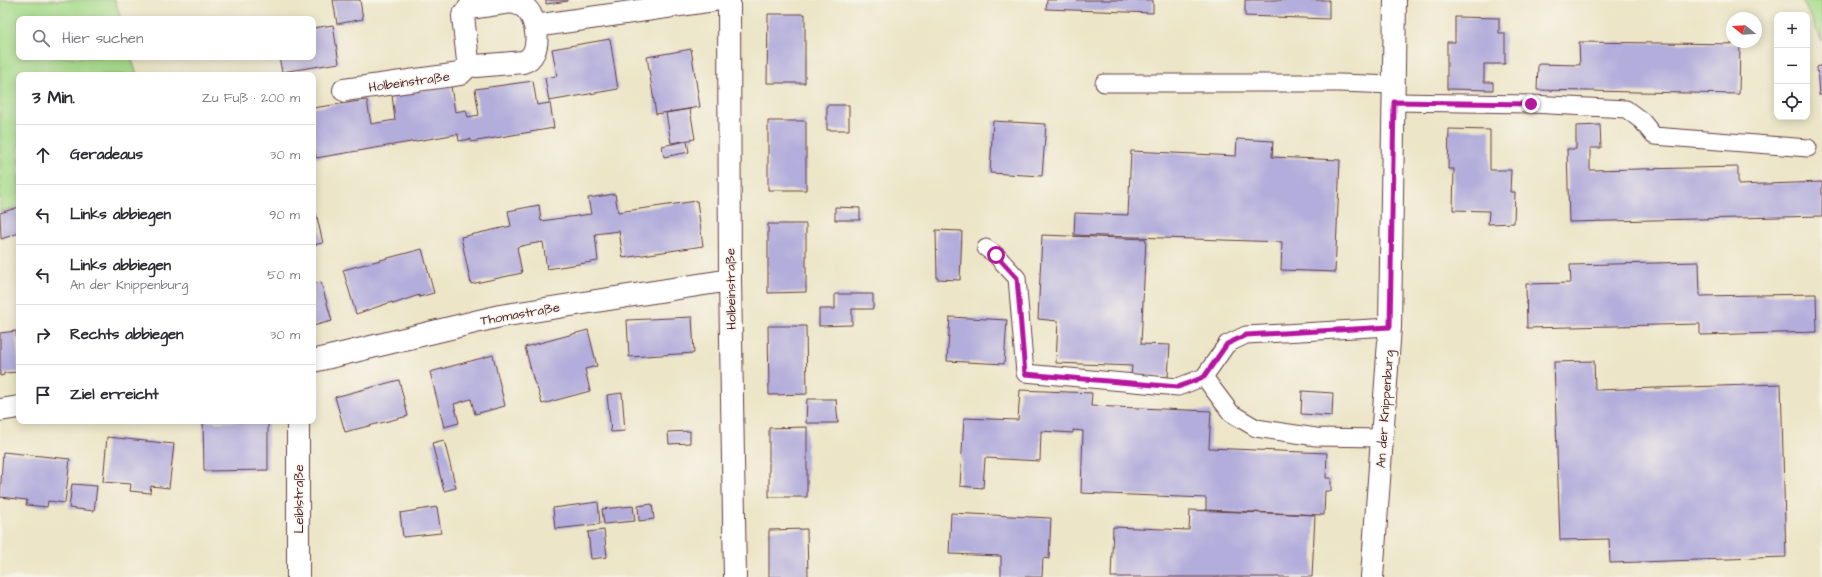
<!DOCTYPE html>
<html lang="de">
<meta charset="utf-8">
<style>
:root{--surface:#fff;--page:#f7f7f7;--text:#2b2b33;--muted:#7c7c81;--line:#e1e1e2}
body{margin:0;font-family:"Architects Daughter",sans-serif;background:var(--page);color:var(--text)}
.controls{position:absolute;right:12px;top:12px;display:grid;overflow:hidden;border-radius:8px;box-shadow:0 2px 10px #0003}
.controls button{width:36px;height:36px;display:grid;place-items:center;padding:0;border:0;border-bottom:1px solid var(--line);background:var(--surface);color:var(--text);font:20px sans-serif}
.compass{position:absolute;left:1726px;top:12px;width:36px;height:36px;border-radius:50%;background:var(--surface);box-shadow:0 2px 10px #0003;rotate:288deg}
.stop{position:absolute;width:12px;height:12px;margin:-9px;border:3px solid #b5179e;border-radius:50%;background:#fff}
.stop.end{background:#b5179e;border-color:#fff;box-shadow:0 1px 4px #0008}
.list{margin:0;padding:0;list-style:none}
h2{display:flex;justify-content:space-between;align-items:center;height:52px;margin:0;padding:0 16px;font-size:17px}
h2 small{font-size:13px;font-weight:400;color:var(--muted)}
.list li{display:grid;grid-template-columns:26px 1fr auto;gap:12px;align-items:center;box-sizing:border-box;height:60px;padding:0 16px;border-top:1px solid var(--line)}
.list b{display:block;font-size:15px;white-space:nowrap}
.list p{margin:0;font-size:13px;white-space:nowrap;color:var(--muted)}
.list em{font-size:13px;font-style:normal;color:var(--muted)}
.icon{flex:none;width:22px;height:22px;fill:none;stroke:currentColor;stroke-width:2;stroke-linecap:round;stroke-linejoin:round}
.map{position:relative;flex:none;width:1822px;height:577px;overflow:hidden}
.search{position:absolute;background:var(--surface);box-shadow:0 2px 10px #0003;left:16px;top:16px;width:300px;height:44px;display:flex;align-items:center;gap:10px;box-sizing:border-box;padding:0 14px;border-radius:8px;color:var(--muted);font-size:15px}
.panel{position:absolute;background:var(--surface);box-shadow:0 2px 10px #0003;left:16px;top:72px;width:300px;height:352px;border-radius:8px}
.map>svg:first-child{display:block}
</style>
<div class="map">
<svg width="1822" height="577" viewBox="0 0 1822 577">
<rect width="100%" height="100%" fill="#f7f3e8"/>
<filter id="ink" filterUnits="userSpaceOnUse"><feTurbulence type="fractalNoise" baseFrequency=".025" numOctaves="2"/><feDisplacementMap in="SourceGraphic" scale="8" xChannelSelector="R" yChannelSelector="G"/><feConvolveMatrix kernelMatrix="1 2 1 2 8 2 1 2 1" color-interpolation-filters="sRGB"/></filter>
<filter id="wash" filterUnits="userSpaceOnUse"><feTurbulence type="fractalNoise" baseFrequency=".012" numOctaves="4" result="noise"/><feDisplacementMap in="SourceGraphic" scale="16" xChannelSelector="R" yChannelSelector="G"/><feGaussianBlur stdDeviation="0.9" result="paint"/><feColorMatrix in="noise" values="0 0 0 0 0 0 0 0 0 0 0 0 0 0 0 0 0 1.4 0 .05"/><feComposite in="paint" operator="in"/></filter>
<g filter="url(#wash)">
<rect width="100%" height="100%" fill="#ece5c7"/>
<path fill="#a7dc8c" stroke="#787e5c" d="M0,0H115L121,19H19V57H131L137,75H19V206L0,212Z
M1802,0H1822V41Z"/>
<g id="blocks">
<path fill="#b3addb" d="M333,0H360L363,19L337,24Z
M546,0H568V1L546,4Z
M1047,0H1153V13L1046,9Z
M1245,0H1329V19L1245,16Z
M768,14H805V83H767Z
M1455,17L1499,18V33H1505V64H1484V82H1493V90L1447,89V42H1455Z
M333,25L339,63L282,72L279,57H313V28Z
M610,39L618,89L549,101L545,78L557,76L552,49Z
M1579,42L1740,44L1739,94L1537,90L1538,64L1580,65Z
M691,49L700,107L656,114L647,57Z
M1822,65V95H1819L1817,67Z
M533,81L537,105L550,103L554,128L471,142V139L459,141L458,134L316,158L313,138V108L367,100L371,124L395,120L392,95L451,86L455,112L466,110L468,117L479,115L475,89Z
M827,105H849V130H827Z
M690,109L695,139L671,143L666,113Z
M768,121H806V190H768Z
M993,121L1046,124L1042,176L990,173Z
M1600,125L1601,148H1590V170L1738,167V185L1822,182V216L1569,222L1567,149H1576V126Z
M1449,129L1490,130V170H1511L1510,192H1515L1514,223L1488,224L1489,211L1453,210L1454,169H1448Z
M1237,139L1273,141L1272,157L1340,160L1335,272L1281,270L1282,242L1074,235L1075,213L1128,215L1131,151L1236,156Z
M687,141L689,152L664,157L662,146Z
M615,194L618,212L697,201L703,246L623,258L619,231L595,234L598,261L547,269L543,242L531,244L517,247L522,273L471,284L461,237L511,226L508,211L539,205L541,221L591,214L588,198Z
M19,207V233L1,239L0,213Z
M835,207L860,208V220H835Z
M316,213L323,243L313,245V214Z
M768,224H806V292L768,293Z
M936,230L962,231L960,280L937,279Z
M1042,235L1146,239L1141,344L1170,345L1168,377L1131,376L1132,366L1056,363L1058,321L1038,319Z
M422,249L434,293L419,297V295L393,304L392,302L356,314L343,270Z
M1699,262L1700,296L1816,294L1817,332L1700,335V324L1527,328L1526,284L1571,283L1570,265Z
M321,282L332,321L313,326V284Z
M835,294H873V309H852V325L819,326V309H835Z
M692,317L694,353L629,357L627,320Z
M950,317L1007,320L1004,364L947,361Z
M768,326H806L807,394L769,395Z
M588,330L597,366L585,369L590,391L542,404L538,390L534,382L525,347Z
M16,331L19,372L4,373V375L0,376V333Z
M493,355L505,406L475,414L471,399L454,404L459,423L444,427L430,372Z
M1594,361L1595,390L1781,384L1786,557L1610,563L1609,539L1560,540L1554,362Z
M399,380L408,416L345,432L335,397Z
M1020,390L1092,393L1091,406L1211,411L1209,448L1327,453L1326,478H1331V491H1325L1324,515L1206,510V498L1081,493L1083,431L1073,430V433L1041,431L1040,461L985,458L983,488L960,486L964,418L1018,420Z
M1302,391L1333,393L1332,416L1301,414Z
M622,393L625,431L611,432L607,395Z
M807,399H836L838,423H806Z
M203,421H215V422L268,421V470L204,471Z
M807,427V497H769V428Z
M690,431V443L669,444L668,432Z
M107,437L174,444L169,488L151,486L150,493L130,491L131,484L103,482Z
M444,440L456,488L444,491L432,443Z
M3,452L70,459L65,503L48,501L47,507L26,505L27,500L0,497Z
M72,484L97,486L94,511L69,508Z
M598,502L600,524L555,529L553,508Z
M652,504L654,519L639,521L638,506Z
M633,506L635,521L604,524L602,509Z
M437,507L441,533L403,537L400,513Z
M1190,510L1315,515L1312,577H1111L1113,527L1189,530Z
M951,513L1051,518L1049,559L1043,558L1042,577H1001V556L949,554Z
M807,529L808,577H769V530Z
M604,530L607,557L591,559L588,532Z"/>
</g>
</g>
<g filter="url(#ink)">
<use href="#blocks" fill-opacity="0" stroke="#623d42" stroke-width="1"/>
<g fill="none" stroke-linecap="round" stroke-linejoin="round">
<g stroke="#623d42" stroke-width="19">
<path id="service" d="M1104,83H1339L1394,85
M1394,102L1531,104L1626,109L1642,121L1654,136L1808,148
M986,248L996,255L1017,278L1025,373L1178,387L1204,377L1227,344L1246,335L1390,327
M1204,377L1231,413L1256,428L1316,437L1382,438"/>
</g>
<g stroke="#623d42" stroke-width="24">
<path id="minor" d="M729,0L730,280L735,577
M511,2C515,3 519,4 523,6C538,16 544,56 523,62L476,66L468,61L463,16L469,8Z
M535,26L714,0
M344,90L460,74L471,63
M313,361L500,316L730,280
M0,410L19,407
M298,577V421
M1372,577L1390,327L1395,0"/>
</g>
<use href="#service" stroke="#fff" stroke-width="17"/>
<use href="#minor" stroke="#fff" stroke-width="22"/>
</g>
</g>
<g fill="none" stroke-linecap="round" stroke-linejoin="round" filter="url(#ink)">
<path stroke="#b5179e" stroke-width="5" d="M996,255L1017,278L1025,374L1178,387L1204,377L1227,344L1246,335L1390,327L1394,102L1531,104"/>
</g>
<g text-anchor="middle" stroke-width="3" stroke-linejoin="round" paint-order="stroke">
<g font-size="13" fill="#4a1f2b" stroke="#f7f3e8">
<text transform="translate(409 81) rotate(-8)" y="5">Holbeinstraße</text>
<text transform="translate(730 289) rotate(-91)" y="5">Holbeinstraße</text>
<text transform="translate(520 313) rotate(-10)" y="5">Thomastraße</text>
<text transform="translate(1384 409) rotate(-86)" y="5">An der Knippenburg</text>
<text transform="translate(298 499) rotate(-90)" y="5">Leiblstraße</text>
</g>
</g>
</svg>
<div class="controls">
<button>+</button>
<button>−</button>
<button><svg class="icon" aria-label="locate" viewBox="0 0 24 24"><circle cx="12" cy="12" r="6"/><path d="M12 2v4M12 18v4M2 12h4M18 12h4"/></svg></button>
</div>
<svg class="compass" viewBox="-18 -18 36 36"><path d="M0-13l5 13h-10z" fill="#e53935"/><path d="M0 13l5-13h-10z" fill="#7c7c81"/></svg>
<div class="stop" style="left:996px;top:255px"></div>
<div class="stop end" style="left:1531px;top:104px"></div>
<div class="search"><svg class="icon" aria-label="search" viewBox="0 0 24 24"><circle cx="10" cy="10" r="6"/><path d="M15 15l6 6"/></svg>Hier suchen</div>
<section class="panel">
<h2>3 Min.<small>Zu Fuß · 200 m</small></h2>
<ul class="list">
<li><svg class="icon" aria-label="ahead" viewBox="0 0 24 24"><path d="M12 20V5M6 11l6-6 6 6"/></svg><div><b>Geradeaus</b></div><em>30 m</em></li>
<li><svg class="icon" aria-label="left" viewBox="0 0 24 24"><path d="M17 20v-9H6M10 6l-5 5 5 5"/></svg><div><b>Links abbiegen</b></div><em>90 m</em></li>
<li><svg class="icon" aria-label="left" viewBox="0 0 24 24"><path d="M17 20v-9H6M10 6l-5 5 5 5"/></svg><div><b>Links abbiegen</b><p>An der Knippenburg</p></div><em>50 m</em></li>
<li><svg class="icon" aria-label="right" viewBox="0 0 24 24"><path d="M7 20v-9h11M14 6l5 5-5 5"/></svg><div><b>Rechts abbiegen</b></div><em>30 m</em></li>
<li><svg class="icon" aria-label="arrive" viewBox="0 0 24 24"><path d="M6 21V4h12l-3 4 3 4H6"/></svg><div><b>Ziel erreicht</b></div></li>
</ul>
</section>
</div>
